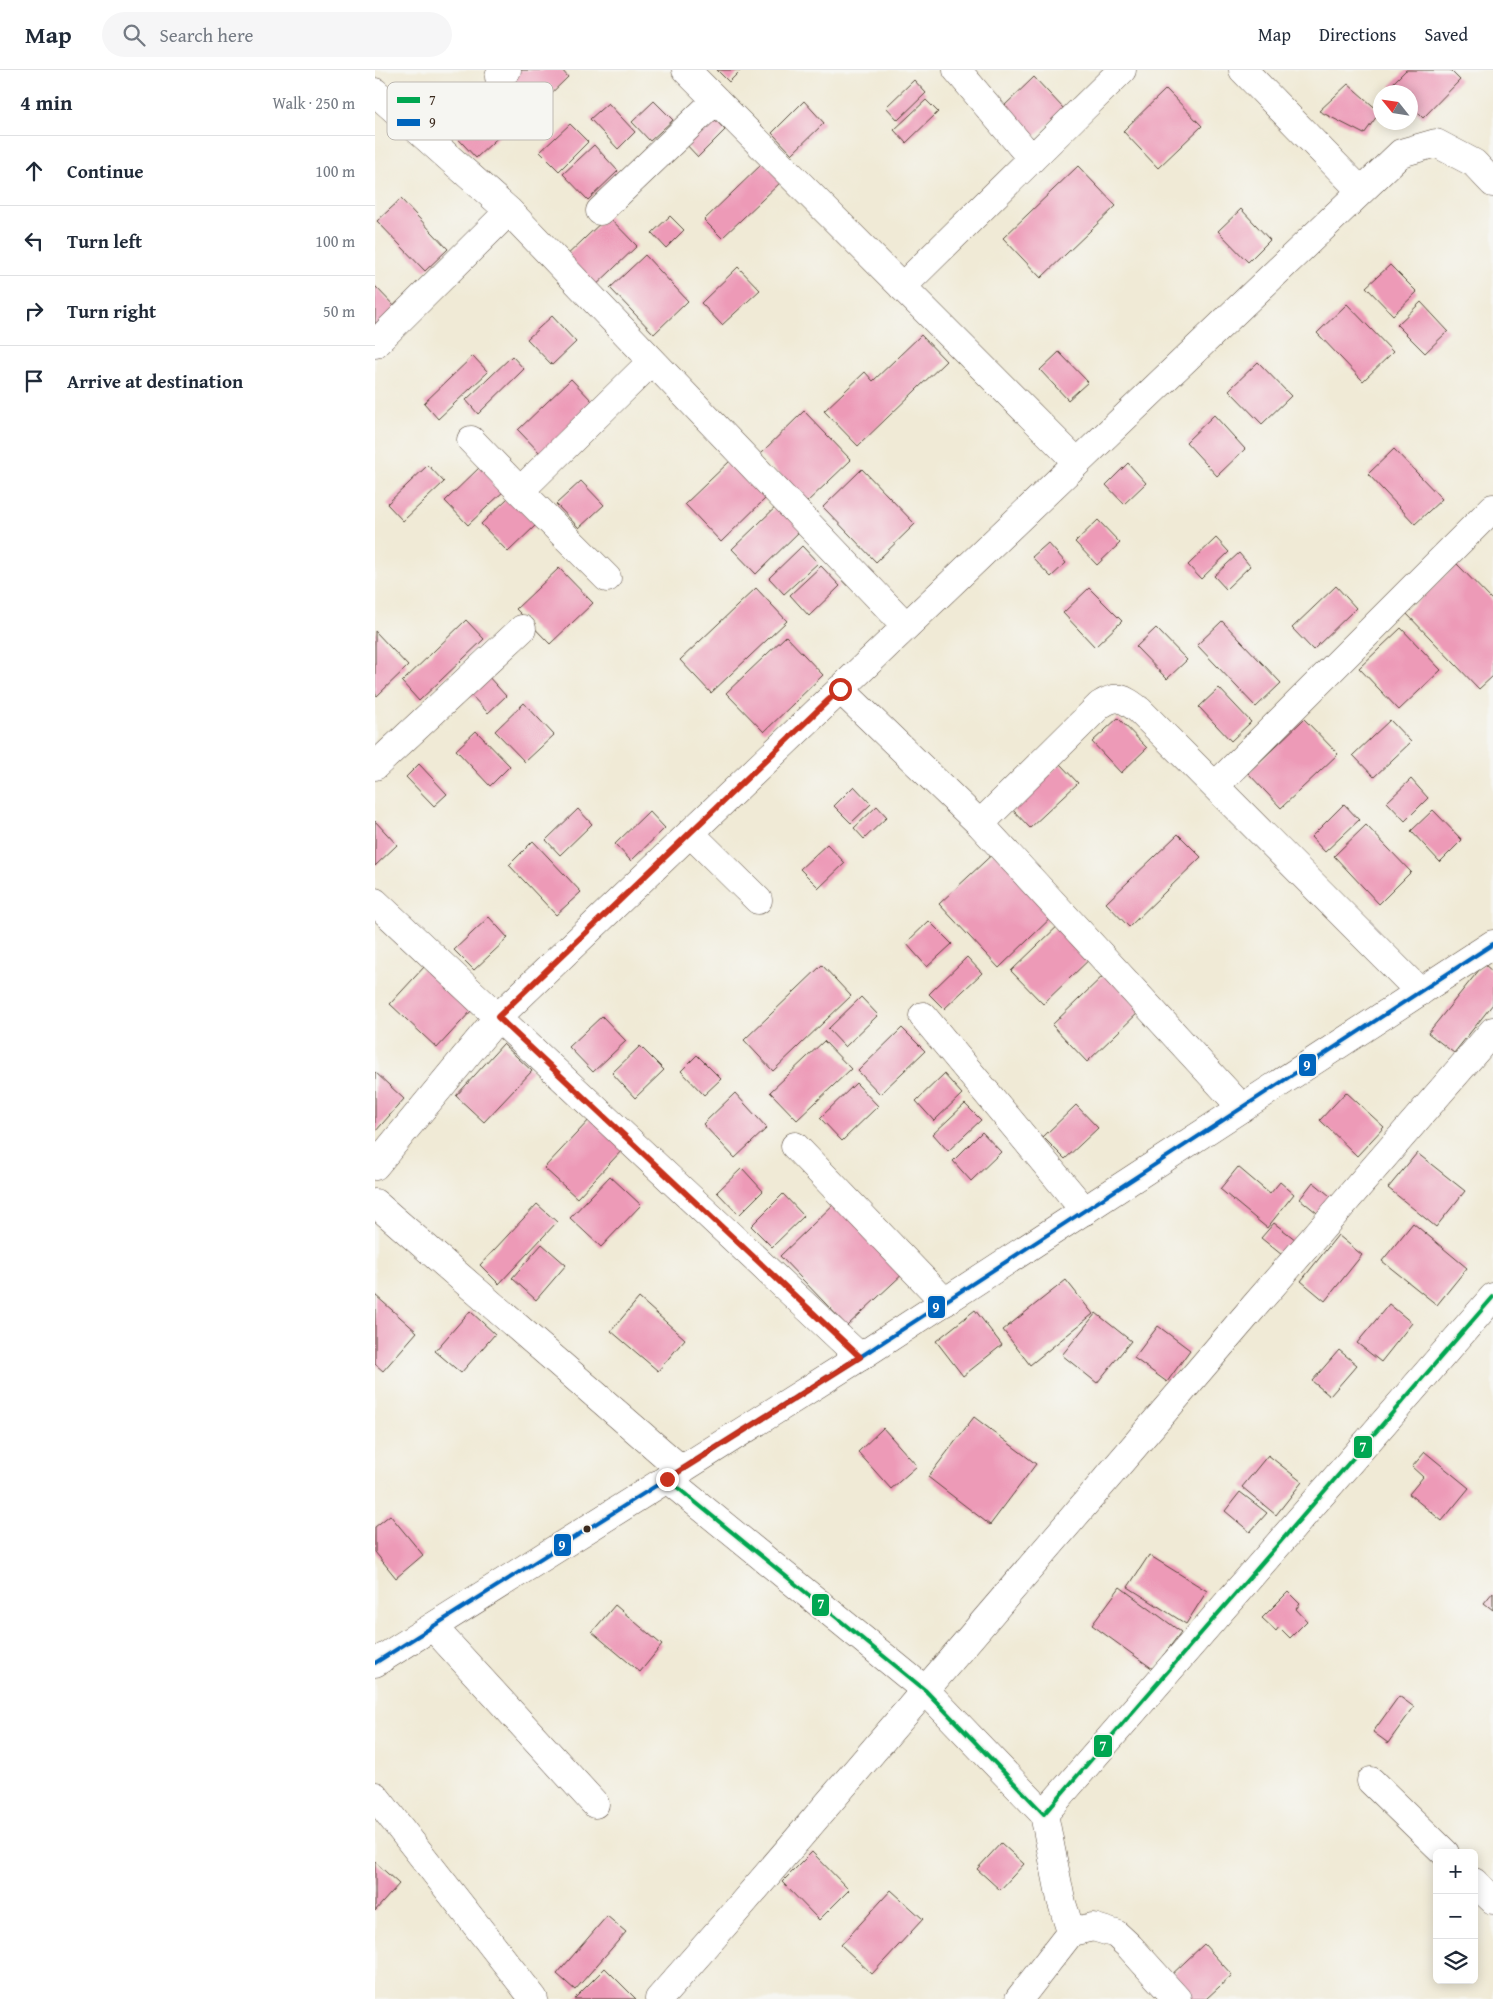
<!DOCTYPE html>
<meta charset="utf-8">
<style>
:root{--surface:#fff;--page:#f6f6f7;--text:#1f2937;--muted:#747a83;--line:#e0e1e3}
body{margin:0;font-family:"Gentium Book Plus",serif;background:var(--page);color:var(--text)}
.controls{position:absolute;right:15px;bottom:15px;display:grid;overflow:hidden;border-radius:8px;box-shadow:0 2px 12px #0003}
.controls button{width:45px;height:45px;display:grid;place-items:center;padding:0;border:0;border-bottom:1px solid var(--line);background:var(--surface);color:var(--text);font:25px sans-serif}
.compass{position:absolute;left:998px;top:15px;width:45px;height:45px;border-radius:50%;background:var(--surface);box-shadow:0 2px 12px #0003;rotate:300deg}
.stop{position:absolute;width:15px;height:15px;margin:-11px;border:4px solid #c8321e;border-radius:50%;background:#fff}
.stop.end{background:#c8321e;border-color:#fff;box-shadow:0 1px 5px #0008}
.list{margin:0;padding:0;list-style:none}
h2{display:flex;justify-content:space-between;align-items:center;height:65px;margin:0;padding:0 20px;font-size:21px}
h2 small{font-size:16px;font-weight:400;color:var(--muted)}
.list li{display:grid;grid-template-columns:32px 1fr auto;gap:15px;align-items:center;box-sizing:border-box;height:70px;padding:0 20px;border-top:1px solid var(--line)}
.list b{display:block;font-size:19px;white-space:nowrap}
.list em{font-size:16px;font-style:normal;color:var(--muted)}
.icon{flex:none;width:28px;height:28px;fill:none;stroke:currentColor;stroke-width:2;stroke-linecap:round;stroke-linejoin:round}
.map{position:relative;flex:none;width:1118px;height:1929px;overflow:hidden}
header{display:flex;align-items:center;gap:30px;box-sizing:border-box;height:70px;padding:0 25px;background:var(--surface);border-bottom:1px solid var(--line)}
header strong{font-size:24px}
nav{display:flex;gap:28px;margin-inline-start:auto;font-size:18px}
.search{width:350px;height:45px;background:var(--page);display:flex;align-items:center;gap:12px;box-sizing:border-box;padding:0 18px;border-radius:28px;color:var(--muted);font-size:19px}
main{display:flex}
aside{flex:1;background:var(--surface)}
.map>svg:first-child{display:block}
</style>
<header>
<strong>Map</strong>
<div class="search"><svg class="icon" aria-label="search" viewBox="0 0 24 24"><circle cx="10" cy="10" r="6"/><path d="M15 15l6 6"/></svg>Search here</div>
<nav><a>Map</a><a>Directions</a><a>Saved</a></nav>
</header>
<main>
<aside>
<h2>4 min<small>Walk · 250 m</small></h2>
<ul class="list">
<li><svg class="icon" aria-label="ahead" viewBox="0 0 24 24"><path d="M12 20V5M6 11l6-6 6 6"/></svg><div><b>Continue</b></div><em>100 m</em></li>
<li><svg class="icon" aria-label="left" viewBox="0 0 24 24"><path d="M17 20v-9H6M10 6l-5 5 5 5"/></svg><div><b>Turn left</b></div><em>100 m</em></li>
<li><svg class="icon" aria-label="right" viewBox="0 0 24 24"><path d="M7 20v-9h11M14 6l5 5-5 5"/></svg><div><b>Turn right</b></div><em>50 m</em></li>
<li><svg class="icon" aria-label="arrive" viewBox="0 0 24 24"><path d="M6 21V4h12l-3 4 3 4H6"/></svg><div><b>Arrive at destination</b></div></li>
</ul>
</aside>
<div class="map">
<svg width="1118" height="1929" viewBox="0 0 1118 1929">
<rect width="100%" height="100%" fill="#f6f6f2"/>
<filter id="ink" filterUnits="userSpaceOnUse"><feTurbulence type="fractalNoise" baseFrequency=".02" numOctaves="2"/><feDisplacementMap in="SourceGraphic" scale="10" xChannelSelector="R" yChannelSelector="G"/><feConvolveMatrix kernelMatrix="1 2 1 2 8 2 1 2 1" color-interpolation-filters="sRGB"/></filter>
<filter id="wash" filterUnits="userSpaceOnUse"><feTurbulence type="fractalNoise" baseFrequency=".0096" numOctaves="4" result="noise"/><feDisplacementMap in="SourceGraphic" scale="20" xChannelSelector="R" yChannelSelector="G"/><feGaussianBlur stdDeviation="1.12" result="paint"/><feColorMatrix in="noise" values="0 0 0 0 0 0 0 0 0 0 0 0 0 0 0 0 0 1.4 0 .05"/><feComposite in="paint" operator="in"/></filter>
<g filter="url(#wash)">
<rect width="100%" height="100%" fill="#f0ead6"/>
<g id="blocks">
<path fill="#ed9ab7" d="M142,0H187L193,7L157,42L129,12Z
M342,0H366L354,12Z
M1031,0H1075L1085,10L1048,48L1036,36V22H1022L1015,16Z
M659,7L689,39L657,69L627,38Z
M539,10L551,23L523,50L511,37Z
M973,14L1005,42L989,64L944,41Z
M791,19L827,56L783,98L748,61Z
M109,30L134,57L101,88L76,61Z
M551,30L563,42L531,73L519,60Z
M279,31L298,50L275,71L257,52Z
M429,31L449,53L417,84L397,63Z
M233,33L260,62L243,79L215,49Z
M335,44L350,60L323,87L308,71Z
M195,54L213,72L184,101L165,82Z
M219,75L243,101L213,130L188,104Z
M389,92L407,111L347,168L329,150Z
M703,96L741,136L666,208L628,168Z
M26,129L73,179L50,201L2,151Z
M866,139L895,170L873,192L843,161Z
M233,146L262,176L214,222L186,191Z
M295,146L309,160L291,178L277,163Z
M270,185L313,231L279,264L235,218Z
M1015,195L1042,222L1018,245L991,217Z
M363,197L385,220L347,255L326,233Z
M0,216L23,240L0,262Z
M1046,232L1073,261L1050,283L1022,255Z
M972,234L1018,282L988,311L942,263Z
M177,246L201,272L177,295L152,269Z
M546,265L571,291L483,376L449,341L490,302L498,311Z
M684,282L713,312L693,330L665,300Z
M98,286L113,302L63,349L49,333Z
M137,286L149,299L103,344L91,330Z
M883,292L916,326L887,354L854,320Z
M196,309L219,333L166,384L143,360Z
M429,341L476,390L431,433L385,384Z
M839,345L870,379L842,406L811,372Z
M1019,379L1067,429L1040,454L993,404Z
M356,390L392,427L346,472L310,434Z
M753,393L771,413L749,434L731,415Z
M108,394L131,419L93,455L70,431Z
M53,395L69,412L28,451L12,434Z
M487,399L540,454L501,492L448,437Z
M206,411L229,435L204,458L181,434Z
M134,427L161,455L133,482L106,454Z
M407,431L430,456L381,504L357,479Z
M723,450L745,473L722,495L700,472Z
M841,468L854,482L826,509L813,495Z
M673,473L691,493L676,507L657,487Z
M427,476L443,493L409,524L394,508Z
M864,483L875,496L851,519L839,506Z
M1082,494L1118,531V606L1104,619L1031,543Z
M446,496L465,516L434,546L415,525Z
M184,498L218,533L175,574L141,539Z
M961,516L981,538L938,580L917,558Z
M381,518L412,551L336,623L305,590Z
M714,518L747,551L720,577L688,543Z
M91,550L109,569L44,631L27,612Z
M847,551L906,613L881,637L822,575Z
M781,558L812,590L792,609L761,577Z
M1026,558L1066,600L1024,640L984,598Z
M0,561L33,596L2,626L0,623Z
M411,566L448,605L389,662L351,623Z
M112,605L131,626L113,643L94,623Z
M844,618L876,652L856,671L824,637Z
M149,633L179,665L150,692L120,661Z
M743,648L772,678L746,703L717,672Z
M929,649L963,684L906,738L873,703Z
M1015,650L1036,672L999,707L978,685Z
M101,661L135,696L115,716L81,680Z
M44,694L72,724L59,736L31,707Z
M685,694L703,713L655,758L637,739Z
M1036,709L1053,728L1030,751L1012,732Z
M479,716L496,734L476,753L459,736Z
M969,734L984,750L950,782L936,767Z
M502,736L512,747L489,769L479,758Z
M203,739L217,754L185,785L171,770Z
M1058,740L1087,770L1065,792L1036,761Z
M274,741L290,758L256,791L240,774Z
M0,751L22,775L0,796Z
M991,755L1036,802L1004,834L959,786Z
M803,764L826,787L754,857L731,833Z
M158,771L206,822L181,845L134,795Z
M452,774L470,793L444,818L425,799Z
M624,778L683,841L624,898L564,834Z
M114,847L133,868L99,900L79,880Z
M689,850L721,883L668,934L636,901Z
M554,851L577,874L552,897L531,873Z
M592,887L607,903L569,939L554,924Z
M1109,894L1118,902V934L1079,983L1053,963Z
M447,895L476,926L398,1001L369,970Z
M50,896L97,940L62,978L15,934Z
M733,901L768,938L712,992L677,955Z
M486,927L503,945L470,977L453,959Z
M227,946L251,971L218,1002L194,977Z
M527,958L550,981L505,1024L483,1001Z
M449,971L476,999L422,1050L395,1022Z
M128,974L157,1001L109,1052L81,1026Z
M265,976L289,1000L260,1028L237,1003Z
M322,985L346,1009L329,1025L306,1001Z
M0,1002L29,1029L0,1062Z
M569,1004L587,1024L559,1051L541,1031Z
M481,1013L503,1036L467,1071L445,1048Z
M971,1022L1009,1057L982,1086L945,1050Z
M360,1023L392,1058L360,1088L328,1054Z
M590,1034L606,1050L573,1081L558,1064Z
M701,1035L723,1058L690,1089L668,1067Z
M217,1047L250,1077L202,1128L169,1098Z
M607,1062L626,1082L596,1111L578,1091Z
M1042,1083L1090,1121L1061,1157L1013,1118Z
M863,1097L895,1124L905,1112L919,1124L892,1158L845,1119Z
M367,1098L388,1121L364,1145L342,1122Z
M235,1106L266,1135L226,1177L195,1148Z
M938,1112L960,1130L947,1147L925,1129Z
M408,1124L429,1146L397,1177L376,1156Z
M464,1129L532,1200L472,1256L405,1186Z
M162,1134L182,1152L124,1214L105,1195Z
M899,1153L925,1173L912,1189L886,1168Z
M1038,1153L1092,1198L1062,1235L1007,1191Z
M963,1165L987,1185L950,1231L926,1211Z
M167,1174L191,1195L161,1230L137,1208Z
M691,1210L718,1244L655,1295L628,1260Z
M0,1225L42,1262L8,1301L0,1294Z
M264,1228L310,1269L283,1301L236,1261Z
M1014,1234L1037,1253L1006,1292L982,1273Z
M600,1240L627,1275L588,1306L561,1271Z
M95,1241L120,1264L86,1303L60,1281Z
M721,1243L756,1271L722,1313L687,1285Z
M783,1256L815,1280L792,1312L759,1288Z
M964,1280L982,1295L955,1326L937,1311Z
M599,1347L661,1394L615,1455L553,1407Z
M508,1358L542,1396L516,1419L483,1382Z
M1050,1382L1094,1418L1067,1451L1034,1424L1048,1407L1037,1397Z
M893,1385L927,1412L901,1445L867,1417Z
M865,1422L892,1443L875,1462L850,1441Z
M15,1445L48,1485L21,1508L0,1482V1457Z
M774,1485L832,1521L811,1554L753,1517Z
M745,1517L806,1562L778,1599L717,1555Z
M913,1522L925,1534L921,1539L932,1551L915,1568L904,1557L901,1561L887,1548Z
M1118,1522V1540L1109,1533Z
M240,1535L287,1575L265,1602L217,1562Z
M1024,1626L1039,1637L1013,1673L998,1662Z
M626,1773L649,1794L625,1820L602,1799Z
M437,1782L474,1820L444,1850L407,1812Z
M0,1792L24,1814L0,1841Z
M516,1820L548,1849L497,1904L466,1875Z
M232,1846L251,1862L200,1920L182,1904Z
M829,1874L857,1905L831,1929H810L792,1909Z
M230,1898L261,1929H199Z"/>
</g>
</g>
<g filter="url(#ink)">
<use href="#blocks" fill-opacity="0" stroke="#56473a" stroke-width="1"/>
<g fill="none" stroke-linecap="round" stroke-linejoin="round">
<g stroke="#56473a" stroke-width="29">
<path id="street" d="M311,0L702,392
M582,0L657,89
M868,0L986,121
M124,7L132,0
M0,22L134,141L531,556
M225,141L341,30
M527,217L747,0
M0,274L134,141
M96,370L145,421L277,291
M145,421L232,508
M465,619L605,754L867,1038
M0,696L147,559
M840,716L1118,438
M605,754L725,635C743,624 748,628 764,640L1045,922
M315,763L383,830
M0,832L485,1287
M548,946L710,1141
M420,1076L570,1232
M0,1096L123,947L1026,83L1061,73L1099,93L1118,113
M0,1133L307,1400
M292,1409L550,1620L669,1744L1118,1227
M58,1557L220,1734
M996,1711L1070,1783
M0,1726L159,1929
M669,1744L686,1830L696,1862
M1099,1812L1118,1830
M284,1929L349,1855L870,1247L1118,961
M644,1929L696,1862L718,1857L741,1864L755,1877L802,1929"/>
</g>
<g stroke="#56473a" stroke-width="29">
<path id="secondary" d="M0,1593L485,1287L1118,874"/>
</g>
<use href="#street" stroke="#fff" stroke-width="28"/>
<use href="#secondary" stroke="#fff" stroke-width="28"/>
<g stroke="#f6f6f2" stroke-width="8">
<path id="bus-1" d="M292,1409L550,1620L669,1744L1118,1227"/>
</g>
<g stroke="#f6f6f2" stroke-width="8">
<path id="bus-2" d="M0,1593L485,1287L1118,874"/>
</g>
<use href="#bus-1" stroke="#00a651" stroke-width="4"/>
<use href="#bus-2" stroke="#0065bd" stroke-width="4"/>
</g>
</g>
<g fill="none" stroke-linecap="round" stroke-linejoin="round" filter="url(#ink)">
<path stroke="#c8321e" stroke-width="6" d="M292,1409L485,1287L123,947L465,619"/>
</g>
<circle fill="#3b2a1e" stroke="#f6f6f2" stroke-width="2" cx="212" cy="1459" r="4.5"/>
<rect x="12" y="12" width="166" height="58" rx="8" fill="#f6f6f2" stroke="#beb9b2" stroke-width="1"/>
<rect x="22" y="27" width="23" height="6" fill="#00a651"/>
<rect x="22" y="49" width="23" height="7" fill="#0065bd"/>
<g font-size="14" fill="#3b2a1e">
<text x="54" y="35">7</text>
<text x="54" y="57">9</text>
</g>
<g stroke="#f6f6f2" stroke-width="2">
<rect x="923" y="983" width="19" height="24" rx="5" fill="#0065bd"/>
<rect x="552" y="1225" width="19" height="24" rx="5" fill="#0065bd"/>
<rect x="978" y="1365" width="20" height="24" rx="5" fill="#00a651"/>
<rect x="178" y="1463" width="19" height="24" rx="5" fill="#0065bd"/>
<rect x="436" y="1523" width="19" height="24" rx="5" fill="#00a651"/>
<rect x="718" y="1664" width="20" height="24" rx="5" fill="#00a651"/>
</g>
<g font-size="14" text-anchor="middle" font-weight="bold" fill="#fff">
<text x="932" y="1000">9</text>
<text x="561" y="1242">9</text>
<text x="988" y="1382">7</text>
<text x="187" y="1480">9</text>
<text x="446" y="1539">7</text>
<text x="728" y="1681">7</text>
</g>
</svg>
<div class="controls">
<button>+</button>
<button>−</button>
<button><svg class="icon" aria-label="layers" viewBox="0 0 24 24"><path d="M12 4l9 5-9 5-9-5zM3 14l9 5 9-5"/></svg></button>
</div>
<svg class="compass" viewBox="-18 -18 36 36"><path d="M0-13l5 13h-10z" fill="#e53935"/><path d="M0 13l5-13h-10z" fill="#747a83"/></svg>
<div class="stop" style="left:465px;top:619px"></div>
<div class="stop end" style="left:292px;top:1409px"></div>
</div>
</main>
